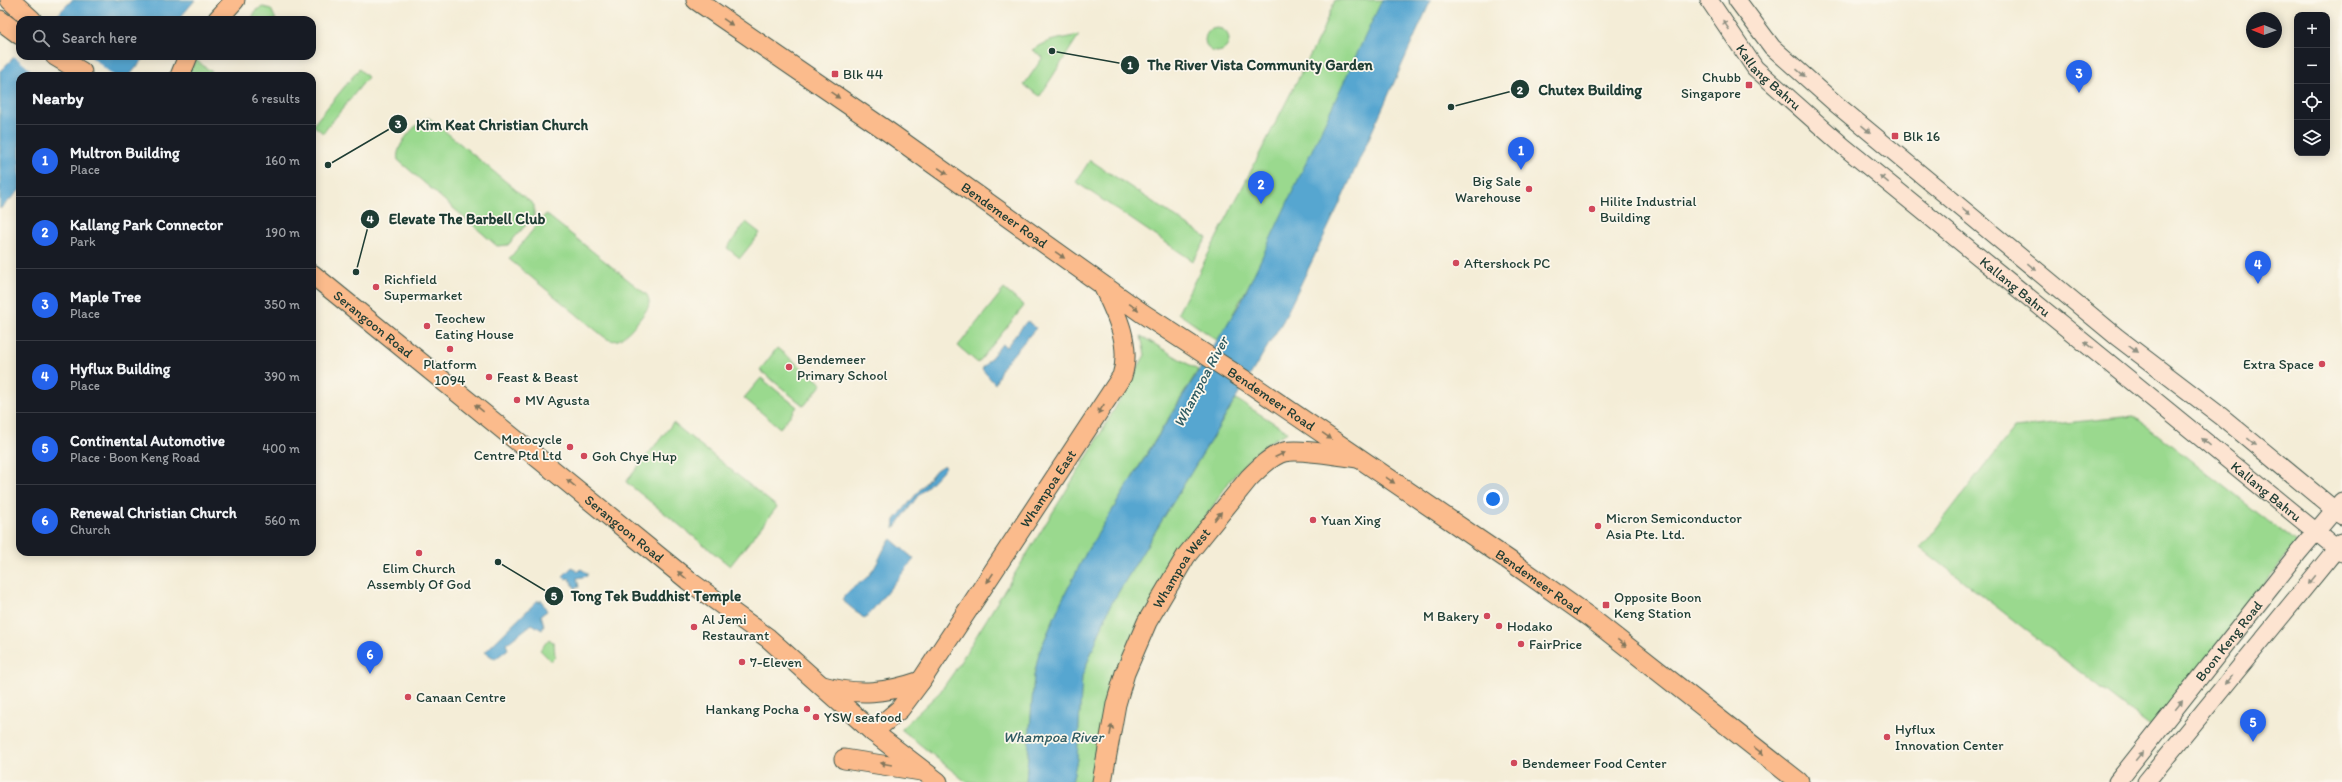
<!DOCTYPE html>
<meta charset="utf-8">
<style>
:root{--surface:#171b24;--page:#242831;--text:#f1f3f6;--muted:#9ea1a6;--line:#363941;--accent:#2563eb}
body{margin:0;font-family:Itim,sans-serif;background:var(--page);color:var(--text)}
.controls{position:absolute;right:12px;top:12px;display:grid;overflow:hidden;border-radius:8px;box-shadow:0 2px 10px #0003}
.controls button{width:36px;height:36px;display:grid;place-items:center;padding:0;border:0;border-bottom:1px solid var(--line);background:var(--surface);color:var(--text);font:20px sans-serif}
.compass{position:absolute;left:2246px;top:12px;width:36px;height:36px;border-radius:50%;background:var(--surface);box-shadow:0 2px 10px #0003;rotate:271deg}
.you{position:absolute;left:1493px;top:499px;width:14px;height:14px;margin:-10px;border:3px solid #fff;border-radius:50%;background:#1a73e8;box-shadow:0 0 0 6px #1a73e833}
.badge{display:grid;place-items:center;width:26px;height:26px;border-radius:50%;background:var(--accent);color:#fff;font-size:13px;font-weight:700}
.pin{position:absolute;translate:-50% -33px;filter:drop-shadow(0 1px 2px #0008)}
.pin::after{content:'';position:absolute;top:21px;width:14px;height:12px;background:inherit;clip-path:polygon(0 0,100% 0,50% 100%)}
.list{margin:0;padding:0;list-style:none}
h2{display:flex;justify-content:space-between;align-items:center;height:52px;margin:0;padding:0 16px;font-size:17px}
h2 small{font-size:13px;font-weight:400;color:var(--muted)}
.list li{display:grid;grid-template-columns:26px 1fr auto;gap:12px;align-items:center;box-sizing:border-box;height:72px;padding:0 16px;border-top:1px solid var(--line)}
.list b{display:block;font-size:15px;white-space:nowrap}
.list p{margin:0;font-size:13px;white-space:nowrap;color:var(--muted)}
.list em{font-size:13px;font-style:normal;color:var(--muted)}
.icon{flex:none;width:22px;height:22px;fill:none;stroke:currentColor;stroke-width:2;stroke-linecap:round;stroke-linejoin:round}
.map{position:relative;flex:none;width:2342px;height:782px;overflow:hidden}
.search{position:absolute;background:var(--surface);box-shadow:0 2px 10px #0003;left:16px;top:16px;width:300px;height:44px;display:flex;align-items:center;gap:10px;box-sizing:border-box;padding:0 14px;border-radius:12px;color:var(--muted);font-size:15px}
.panel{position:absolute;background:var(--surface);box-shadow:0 2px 10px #0003;left:16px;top:72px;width:300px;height:484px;border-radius:12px}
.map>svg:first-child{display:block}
</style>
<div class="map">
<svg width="2342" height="782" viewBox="0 0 2342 782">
<rect width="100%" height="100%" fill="#fbf7ec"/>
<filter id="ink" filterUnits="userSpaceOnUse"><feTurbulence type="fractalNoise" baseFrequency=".025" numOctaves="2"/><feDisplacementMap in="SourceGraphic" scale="8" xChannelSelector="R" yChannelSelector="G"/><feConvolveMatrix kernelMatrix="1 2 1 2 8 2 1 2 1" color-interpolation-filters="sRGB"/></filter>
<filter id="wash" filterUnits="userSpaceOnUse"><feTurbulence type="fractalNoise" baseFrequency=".012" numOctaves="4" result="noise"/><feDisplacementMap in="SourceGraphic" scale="16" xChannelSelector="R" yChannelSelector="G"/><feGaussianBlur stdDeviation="0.9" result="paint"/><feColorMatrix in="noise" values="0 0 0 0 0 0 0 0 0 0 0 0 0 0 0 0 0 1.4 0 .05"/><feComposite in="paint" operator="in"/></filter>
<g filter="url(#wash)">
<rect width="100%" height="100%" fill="#f4edd7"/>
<path fill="#9ad98e" stroke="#5c8b61" d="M1335,0H1383L1251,281L1218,341L1178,313L1320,36Z
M263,7L271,9L276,20H251L256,10Z
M1205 40a12 12 0 1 1 24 0a12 12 0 1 1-24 0Z
M1079,35L1040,96L1024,85L1043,57L1032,50L1049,41Z
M196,60L217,76H185Z
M359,69L368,77L323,133L313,125Z
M429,118L534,205V216L508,245L497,246L398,160C394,147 417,120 429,118Z
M1090,160L1207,238L1193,261L1076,182Z
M546,214L647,295C649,299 650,303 648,307C645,314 625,338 618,340C612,342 607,339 603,336L509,259Z
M746,222L760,233L740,258L727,248Z
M1004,289L1024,306L978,363L958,346Z
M1141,336L1198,370L1086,553L1061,602L1039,653L1034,676L1026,782H966L901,729L940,692L954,672L1090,452L1145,355Z
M777,348L822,384L804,406L760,370Z
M761,378L797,407L780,428L744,398Z
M1236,399L1288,432L1269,442L1250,458L1229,482L1184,549L1152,603L1099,782H1072L1077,759L1082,676L1110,606Z
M2134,416L2296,543L2153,729L1921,548L2014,428Z
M673,423L777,507L730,566L626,482Z
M549,639L554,643L555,657L551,661L540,650Z"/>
<path fill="#56a6d0" stroke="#3a7282" d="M72,0H195L178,20H52Z
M1382,0H1431L1339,205L1283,321L1110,606L1082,676L1077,759L1072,782H1026L1034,676L1039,653L1061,602L1086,553L1241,302Z
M20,51V56H146L129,76H20V190L0,209V71Z
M1027,321L1036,328L1002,367L995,384L982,369L1002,344L1006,347Z
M944,465L946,467L917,497L894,529L895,520L936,470Z
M891,539L914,559L865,619L842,600C850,586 861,585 870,574C879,564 881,550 891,539Z
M572,567L578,572L581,569L587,573V576L577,578L579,587L575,588L569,578L566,579L563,576Z
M538,600L539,603L541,600L547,611L541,615L544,625L542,630L532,624L506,644L508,649L495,659L485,652Z"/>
<path fill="#f4edd7" d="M20,49V56H90L114,76H38L13,55Z"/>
</g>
<g filter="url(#ink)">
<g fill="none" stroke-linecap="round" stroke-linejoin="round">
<g stroke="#3f574c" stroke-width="19">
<g id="secondary">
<path id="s1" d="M1709,0L1755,68L1843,146L2342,553"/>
<path d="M1737,0L1772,47L1836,104L2117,337L2222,417L2342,516"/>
<path id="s2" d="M2117,782L2298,553L2342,501"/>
<path d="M2146,782L2342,542"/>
</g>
</g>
<g stroke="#3f574c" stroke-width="21">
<g id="primary">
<path d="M10,0L32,20"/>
<path id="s3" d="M696,0L890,133L1142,313L1249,383L1510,561L1592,619L1799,782"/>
<path d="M0,20L20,35"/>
<path d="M217,20L235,0"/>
<path d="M55,56L82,72"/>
<path d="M180,76L188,56"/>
<path id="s4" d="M312,274L689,581L768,638L873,732L938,782"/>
<path d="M823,686C858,696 887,693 921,681"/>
<path id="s5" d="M873,732L900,709L921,681L1122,376C1132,345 1116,313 1103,286"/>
<path d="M844,759L921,771"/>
<path id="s6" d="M1102,782L1116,704L1125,673L1147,622L1186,556L1249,478C1259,468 1271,456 1284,452C1300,448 1339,456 1357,458"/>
</g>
</g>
<use href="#secondary" stroke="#fde4d1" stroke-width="17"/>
<use href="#primary" stroke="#fbbb8c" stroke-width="19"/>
</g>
<defs><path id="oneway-solid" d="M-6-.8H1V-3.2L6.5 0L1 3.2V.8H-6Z"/></defs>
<g fill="#82765c">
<use href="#oneway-solid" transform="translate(728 22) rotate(34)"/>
<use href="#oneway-solid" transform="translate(835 95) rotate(34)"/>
<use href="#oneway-solid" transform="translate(943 171) rotate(35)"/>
<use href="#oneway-solid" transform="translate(1060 255) rotate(35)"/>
<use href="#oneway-solid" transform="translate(1134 307) rotate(35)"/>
<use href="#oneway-solid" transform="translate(479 408) rotate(-141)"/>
<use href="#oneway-solid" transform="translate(1101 409) rotate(123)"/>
<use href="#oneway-solid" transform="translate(1327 436) rotate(35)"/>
<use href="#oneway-solid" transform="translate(1280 455) rotate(-24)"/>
<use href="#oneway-solid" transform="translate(1390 480) rotate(34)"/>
<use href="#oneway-solid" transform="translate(571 483) rotate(-141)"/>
<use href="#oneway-solid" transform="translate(1218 516) rotate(-51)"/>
<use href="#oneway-solid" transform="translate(682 575) rotate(-140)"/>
<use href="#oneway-solid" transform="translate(990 578) rotate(124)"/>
<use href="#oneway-solid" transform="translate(1622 643) rotate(38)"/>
<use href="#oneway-solid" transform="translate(1111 730) rotate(-79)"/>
<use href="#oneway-solid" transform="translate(1759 751) rotate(37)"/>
<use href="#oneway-solid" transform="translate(886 764) rotate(-170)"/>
</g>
<g fill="#8e9082">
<use href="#oneway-solid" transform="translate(1726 25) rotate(-124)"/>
<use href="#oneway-solid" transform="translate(1801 73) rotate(41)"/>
<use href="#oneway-solid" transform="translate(1866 129) rotate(40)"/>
<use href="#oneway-solid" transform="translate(1884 179) rotate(-141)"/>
<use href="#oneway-solid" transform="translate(1966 212) rotate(40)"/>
<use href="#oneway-solid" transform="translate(2032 267) rotate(39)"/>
<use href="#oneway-solid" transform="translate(2088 345) rotate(-141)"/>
<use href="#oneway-solid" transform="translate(2133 349) rotate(38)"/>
<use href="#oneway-solid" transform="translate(2206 442) rotate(-140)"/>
<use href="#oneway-solid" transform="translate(2252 442) rotate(39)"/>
<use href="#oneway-solid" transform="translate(2312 580) rotate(129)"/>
<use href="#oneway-solid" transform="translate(2229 680) rotate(129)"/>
<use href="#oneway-solid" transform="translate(2179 705) rotate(-51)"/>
<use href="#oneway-solid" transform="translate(2139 756) rotate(-51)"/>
</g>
</g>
<g fill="#d1495b" stroke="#fbf7ec" stroke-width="1.5">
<rect x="831" y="70" width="8" height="8" rx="2"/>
<rect x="1745" y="81" width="8" height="8" rx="2"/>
<rect x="1891" y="132" width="8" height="8" rx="2"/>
<circle cx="1529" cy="189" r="4"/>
<circle cx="1592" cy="209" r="4"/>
<circle cx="1456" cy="263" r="4"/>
<circle cx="376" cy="287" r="4"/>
<circle cx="427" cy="326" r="4"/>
<circle cx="450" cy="349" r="4"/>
<circle cx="2322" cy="364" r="4"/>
<circle cx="789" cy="367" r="4"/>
<circle cx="489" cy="377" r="4"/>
<circle cx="517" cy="400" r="4"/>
<circle cx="570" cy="447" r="4"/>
<circle cx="584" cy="456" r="4"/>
<circle cx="1313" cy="520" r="4"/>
<circle cx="1598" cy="526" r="4"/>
<circle cx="419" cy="553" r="4"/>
<rect x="1602" y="601" width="8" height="8" rx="2"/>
<circle cx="1487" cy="616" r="4"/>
<circle cx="1499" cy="626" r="4"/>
<circle cx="694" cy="627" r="4"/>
<circle cx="1521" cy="644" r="4"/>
<circle cx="742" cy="662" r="4"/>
<circle cx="408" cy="697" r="4"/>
<circle cx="807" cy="709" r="4"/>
<circle cx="816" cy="717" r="4"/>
<circle cx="1887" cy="737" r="4"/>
<circle cx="1514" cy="763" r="4"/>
</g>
<g text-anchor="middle" stroke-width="3.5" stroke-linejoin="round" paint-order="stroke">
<g font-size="14" fill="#1f3d34" stroke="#fbf7ec" text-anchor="start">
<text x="843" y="79">Blk 44</text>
<text x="1741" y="82" text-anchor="end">Chubb<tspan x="1741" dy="16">Singapore</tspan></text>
<text x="1903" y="141">Blk 16</text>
<text x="1521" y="186" text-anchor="end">Big Sale<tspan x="1521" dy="16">Warehouse</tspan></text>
<text x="1600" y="206">Hilite Industrial<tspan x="1600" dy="16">Building</tspan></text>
<text x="1464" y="268">Aftershock PC</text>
<text x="384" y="284">Richfield<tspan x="384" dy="16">Supermarket</tspan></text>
<text x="435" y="323">Teochew<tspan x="435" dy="16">Eating House</tspan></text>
<text x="797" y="364">Bendemeer<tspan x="797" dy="16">Primary School</tspan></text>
<text x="450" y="369" text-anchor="middle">Platform<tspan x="450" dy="16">1094</tspan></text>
<text x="2314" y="369" text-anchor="end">Extra Space</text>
<text x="497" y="382">Feast &amp; Beast</text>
<text x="525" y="405">MV Agusta</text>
<text x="562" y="444" text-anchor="end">Motocycle<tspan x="562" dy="16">Centre Ptd Ltd</tspan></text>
<text x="592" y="461">Goh Chye Hup</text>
<text x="1606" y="523">Micron Semiconductor<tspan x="1606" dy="16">Asia Pte. Ltd.</tspan></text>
<text x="1321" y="525">Yuan Xing</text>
<text x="419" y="573" text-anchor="middle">Elim Church<tspan x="419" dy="16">Assembly Of God</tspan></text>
<text x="1614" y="602">Opposite Boon<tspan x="1614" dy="16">Keng Station</tspan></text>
<text x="1479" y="621" text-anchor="end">M Bakery</text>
<text x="702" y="624">Al Jemi<tspan x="702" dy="16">Restaurant</tspan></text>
<text x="1507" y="631">Hodako</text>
<text x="1529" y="649">FairPrice</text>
<text x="750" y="667">7-Eleven</text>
<text x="416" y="702">Canaan Centre</text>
<text x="799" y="714" text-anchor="end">Hankang Pocha</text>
<text x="824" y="722">YSW seafood</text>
<text x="1895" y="734">Hyflux<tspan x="1895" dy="16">Innovation Center</tspan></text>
<text x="1522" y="768">Bendemeer Food Center</text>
</g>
<g font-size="14" fill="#1f3d34" stroke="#fbf7ec">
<text dy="5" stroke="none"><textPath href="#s1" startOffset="98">Kallang Bahru</textPath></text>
<text dy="5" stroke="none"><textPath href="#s3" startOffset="376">Bendemeer Road</textPath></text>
<text dy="5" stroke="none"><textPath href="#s1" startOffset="422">Kallang Bahru</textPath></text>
<text dy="5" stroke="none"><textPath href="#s4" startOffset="79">Serangoon Road</textPath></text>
<text dy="5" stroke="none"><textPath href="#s3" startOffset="700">Bendemeer Road</textPath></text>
<text dy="5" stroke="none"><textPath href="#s5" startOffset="301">Whampoa East</textPath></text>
<text dy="5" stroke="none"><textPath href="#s1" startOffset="746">Kallang Bahru</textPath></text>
<text dy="5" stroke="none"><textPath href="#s4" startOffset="403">Serangoon Road</textPath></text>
<text dy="5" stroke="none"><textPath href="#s6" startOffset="231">Whampoa West</textPath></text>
<text dy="5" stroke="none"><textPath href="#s3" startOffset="1024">Bendemeer Road</textPath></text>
<text dy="5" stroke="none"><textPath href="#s2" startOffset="180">Boon Keng Road</textPath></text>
</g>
<g font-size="15" font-style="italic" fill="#305c63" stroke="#fbf7ec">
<text transform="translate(1201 382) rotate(-62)" y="5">Whampoa River</text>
<text x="1053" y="742">Whampoa River</text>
</g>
</g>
<path fill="none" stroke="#1f3d34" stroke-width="1.5" d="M1052 51L1130 65M1451 107L1520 89M328 165L398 124M356 272L370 219M498 562L554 596"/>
<g fill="#1f3d34" stroke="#fbf7ec" stroke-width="1.5">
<circle cx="1052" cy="51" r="4"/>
<circle cx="1451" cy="107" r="4"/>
<circle cx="328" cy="165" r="4"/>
<circle cx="356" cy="272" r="4"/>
<circle cx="498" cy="562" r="4"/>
<circle cx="1130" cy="65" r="10"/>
<circle cx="1520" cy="89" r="10"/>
<circle cx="398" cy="124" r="10"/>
<circle cx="370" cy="219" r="10"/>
<circle cx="554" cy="596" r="10"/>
</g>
<g font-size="12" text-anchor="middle" font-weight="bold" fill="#fff">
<text x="1130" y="69">1</text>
<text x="1520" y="94">2</text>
<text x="398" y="128">3</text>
<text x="370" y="223">4</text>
<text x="554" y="600">5</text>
</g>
<g font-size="15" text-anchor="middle" font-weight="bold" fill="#1f3d34" stroke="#fbf7ec" stroke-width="3.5" stroke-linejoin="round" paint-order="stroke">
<text x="1260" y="70">The River Vista Community Garden</text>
<text x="1590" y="95">Chutex Building</text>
<text x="502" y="130">Kim Keat Christian Church</text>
<text x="467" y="224">Elevate The Barbell Club</text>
<text x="656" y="601">Tong Tek Buddhist Temple</text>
</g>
</svg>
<div class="controls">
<button>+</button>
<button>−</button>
<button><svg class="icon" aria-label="locate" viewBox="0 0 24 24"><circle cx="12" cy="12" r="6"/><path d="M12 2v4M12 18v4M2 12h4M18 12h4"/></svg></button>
<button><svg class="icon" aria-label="layers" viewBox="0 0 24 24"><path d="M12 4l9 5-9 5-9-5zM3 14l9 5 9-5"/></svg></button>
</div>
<svg class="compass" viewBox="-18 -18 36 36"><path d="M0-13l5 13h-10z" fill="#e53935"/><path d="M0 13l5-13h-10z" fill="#9ea1a6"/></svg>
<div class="you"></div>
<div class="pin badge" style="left:1521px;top:170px">1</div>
<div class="pin badge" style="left:1261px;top:204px">2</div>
<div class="pin badge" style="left:2079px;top:93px">3</div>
<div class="pin badge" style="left:2258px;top:284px">4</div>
<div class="pin badge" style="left:2253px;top:742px">5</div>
<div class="pin badge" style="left:370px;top:674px">6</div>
<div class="search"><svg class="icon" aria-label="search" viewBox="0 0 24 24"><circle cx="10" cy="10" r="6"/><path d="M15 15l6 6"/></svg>Search here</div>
<section class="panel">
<h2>Nearby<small>6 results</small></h2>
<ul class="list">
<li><span class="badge">1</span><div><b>Multron Building</b><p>Place</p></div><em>160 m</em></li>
<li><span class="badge">2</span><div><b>Kallang Park Connector</b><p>Park</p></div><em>190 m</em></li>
<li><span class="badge">3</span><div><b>Maple Tree</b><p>Place</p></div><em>350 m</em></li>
<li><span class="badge">4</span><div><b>Hyflux Building</b><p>Place</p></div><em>390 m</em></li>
<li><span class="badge">5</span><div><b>Continental Automotive</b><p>Place · Boon Keng Road</p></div><em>400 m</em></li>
<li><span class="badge">6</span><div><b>Renewal Christian Church</b><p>Church</p></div><em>560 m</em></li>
</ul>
</section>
</div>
